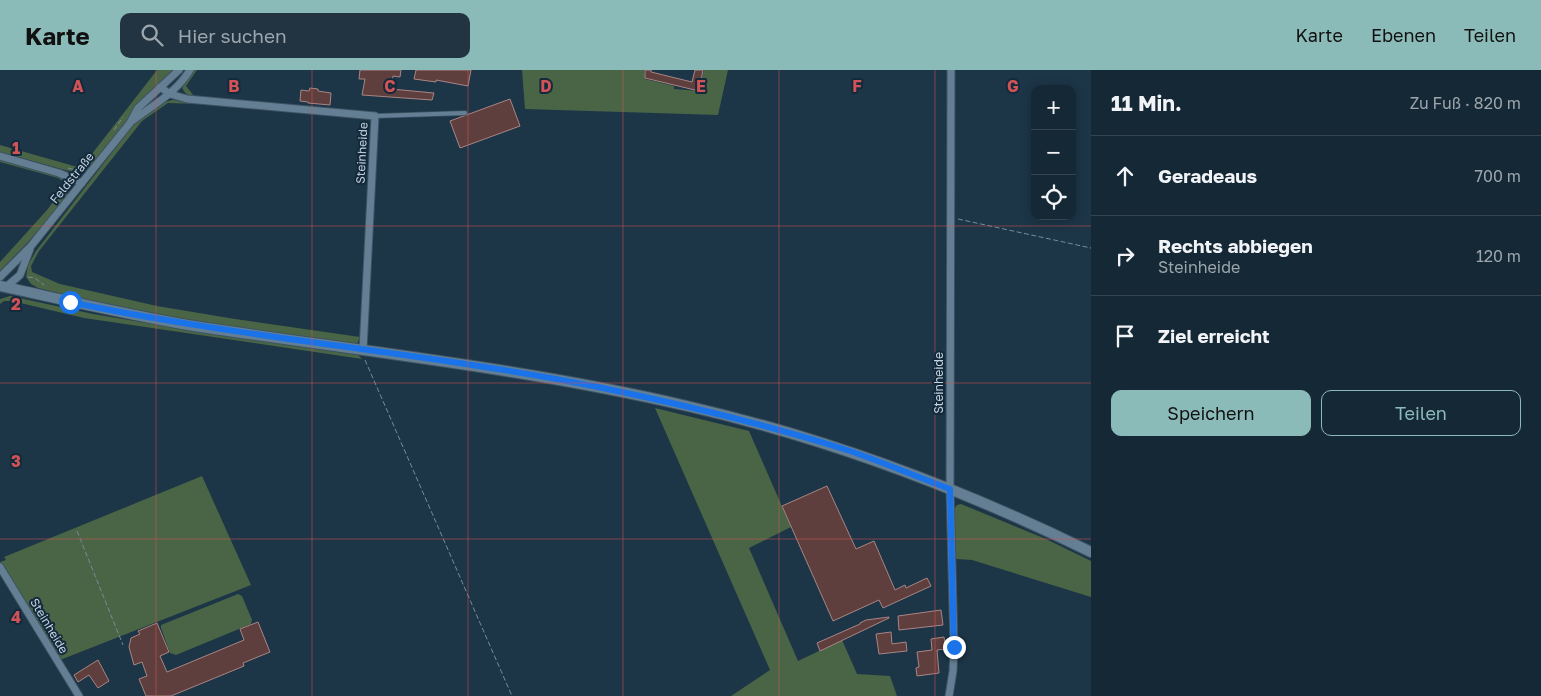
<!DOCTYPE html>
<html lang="de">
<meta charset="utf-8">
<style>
:root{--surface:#152835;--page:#223441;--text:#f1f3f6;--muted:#9da6ad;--line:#344450;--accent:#8bbbb9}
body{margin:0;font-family:"Golos Text",sans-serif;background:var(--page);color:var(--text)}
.controls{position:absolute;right:15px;top:15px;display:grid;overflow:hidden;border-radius:10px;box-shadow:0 2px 12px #0003}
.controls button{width:45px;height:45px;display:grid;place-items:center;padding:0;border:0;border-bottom:1px solid var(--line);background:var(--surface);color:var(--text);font:25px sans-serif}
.stop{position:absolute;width:15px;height:15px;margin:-11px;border:4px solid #1a73e8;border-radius:50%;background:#fff}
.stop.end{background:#1a73e8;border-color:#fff;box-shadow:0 1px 5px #0008}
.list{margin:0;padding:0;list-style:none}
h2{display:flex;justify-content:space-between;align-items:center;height:65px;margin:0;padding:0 20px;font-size:21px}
h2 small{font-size:16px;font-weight:400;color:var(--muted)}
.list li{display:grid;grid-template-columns:32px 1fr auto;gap:15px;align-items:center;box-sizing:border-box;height:80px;padding:0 20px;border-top:1px solid var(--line)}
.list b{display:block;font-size:19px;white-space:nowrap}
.list p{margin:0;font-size:16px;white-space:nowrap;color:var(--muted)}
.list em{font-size:16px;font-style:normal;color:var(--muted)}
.actions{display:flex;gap:10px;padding:15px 20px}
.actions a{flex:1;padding:11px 0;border:1px solid var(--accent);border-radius:10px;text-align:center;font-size:18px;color:var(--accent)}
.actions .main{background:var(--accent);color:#111}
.icon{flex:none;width:28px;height:28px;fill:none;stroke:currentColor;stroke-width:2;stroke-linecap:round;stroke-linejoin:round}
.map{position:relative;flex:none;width:1091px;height:626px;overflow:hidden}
header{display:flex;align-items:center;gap:30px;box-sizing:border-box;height:70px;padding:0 25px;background:var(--accent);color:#111}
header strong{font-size:24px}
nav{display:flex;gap:28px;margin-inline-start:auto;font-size:18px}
.search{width:350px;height:45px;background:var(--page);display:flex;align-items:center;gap:12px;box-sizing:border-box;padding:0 18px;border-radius:10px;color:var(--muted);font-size:19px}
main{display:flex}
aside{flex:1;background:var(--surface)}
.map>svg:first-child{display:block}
</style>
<header>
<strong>Karte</strong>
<div class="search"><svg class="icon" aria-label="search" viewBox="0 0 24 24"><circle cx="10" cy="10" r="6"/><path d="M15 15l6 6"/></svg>Hier suchen</div>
<nav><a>Karte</a><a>Ebenen</a><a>Teilen</a></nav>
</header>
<main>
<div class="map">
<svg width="1091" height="626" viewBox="0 0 1091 626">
<rect width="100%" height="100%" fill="#1c3547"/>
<path fill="#496546" d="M157,0H174L142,31L87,103L81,98L76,103L0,82V75L81,98Z
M193,0H197L186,16L195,27L186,24L182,18Z
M522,0H644L645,9L674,16V19L699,21L704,0H728L718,45L525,39Z
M172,30L197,32V34L168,33L142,51L39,181L31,196L32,202L60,214L157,236L235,249L360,267L357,274L352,275L153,246L38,218L31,214L26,207L28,195L36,181L134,54L162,33Z
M0,90L59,106L66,110L69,121L66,128L31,169L0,201V192L47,140L66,115L64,112L58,108L0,92Z
M10,226L93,244L207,263L358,285L362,289L84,248L12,231H4L0,234V229Z
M655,338L749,361L791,457L749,478L798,591L842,570L857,604L890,606L897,626H731L770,600Z
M202,406L251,515L60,590L0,492L6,490L4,487Z
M961,434L1046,469L1091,491V527L972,490L956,489L954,439L957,435Z
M238,524L242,526L252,550L251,554L176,585L170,583L161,558V555Z"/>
<path fill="#5f3f3e" stroke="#a98584" d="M360,0H401L400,7L393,6L391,19L434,23L432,30L362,25L365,9H359Z
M416,0H471L468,16L436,10V12L414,9Z
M645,0H651V2L692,12L695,0H703L699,21L645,8Z
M310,18L318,19V21L331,23L330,35L308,33V32L300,31L301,20L309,21Z
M510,29L520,56L460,78L450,51Z
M827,416L856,479L874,471L895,520L905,515L906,518L927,508L931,516L883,538L879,530L833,551L782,436Z
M941,540L943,555L899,560L898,546Z
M889,547V548L820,581L817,573L860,554V553L866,550Z
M258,552L270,582L243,593L244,596L171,626H146L139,609L147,606L142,592L134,595L129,577L131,568L140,564L138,561L157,553L169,582L160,586L167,602L244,570L240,559Z
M891,562L892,574L906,572L907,581L879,584L876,564Z
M944,567L946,579L937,580L939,603L917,606L916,598L919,597L917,582L932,580L931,569Z
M98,590L109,611L98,618L89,605L78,612L74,605Z"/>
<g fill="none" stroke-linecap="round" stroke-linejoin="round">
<g stroke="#3e5362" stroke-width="5.5">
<path id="lane" d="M375,46L465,43"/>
</g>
<g stroke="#3e5362" stroke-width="9">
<path id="street" d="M160,17L170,24L187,29L375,46L363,280
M132,51C153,35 176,23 190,0
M0,86L59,103L82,113
M0,207L31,176L130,53L138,38L179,0
M6,217L20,205L30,179
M0,497L79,626
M949,626L953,601L954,577L950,419L951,0"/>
</g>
<g stroke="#3e5362" stroke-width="12">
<path id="secondary" d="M0,216C65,230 129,245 194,256C359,281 524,298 687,336C827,368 962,419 1091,482"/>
</g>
<path stroke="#788b9a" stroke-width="1" stroke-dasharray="5 2.5" stroke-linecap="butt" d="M114,60L123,47
M68,98L81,101
M958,149L1091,178
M28,207L35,208L44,215
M365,290L512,626
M77,461L123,575"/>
<use href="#lane" stroke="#647f94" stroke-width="4"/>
<use href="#street" stroke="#647f94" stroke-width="7"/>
<use href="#secondary" stroke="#647f94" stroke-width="10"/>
</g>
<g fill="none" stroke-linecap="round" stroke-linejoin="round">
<path stroke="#1a73e8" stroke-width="6" d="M70,232C245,269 423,282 598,317C681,334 764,354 844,379C880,391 915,406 950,419L954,577"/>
</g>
<path fill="none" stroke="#d25356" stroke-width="1" stroke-opacity="0.55" d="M156,0V626M312,0V626M468,0V626M623,0V626M779,0V626M935,0V626M0,156H1091M0,313H1091M0,469H1091"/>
<g text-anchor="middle" stroke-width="4" stroke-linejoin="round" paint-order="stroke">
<g font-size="12" fill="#c5d3df" stroke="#122a3c">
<text transform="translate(362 83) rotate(-87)" y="4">Steinheide</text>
<text transform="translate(72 108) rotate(-51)" y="4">Feldstraße</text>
<text transform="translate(939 313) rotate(-90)" y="4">Steinheide</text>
<text transform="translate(49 556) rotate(59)" y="4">Steinheide</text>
</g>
</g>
<g font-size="16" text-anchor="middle" font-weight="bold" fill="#d25356" stroke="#122a3c" stroke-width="4" stroke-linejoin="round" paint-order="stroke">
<text x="78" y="22">A</text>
<text x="234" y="22">B</text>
<text x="390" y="22">C</text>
<text x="546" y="22">D</text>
<text x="701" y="22">E</text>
<text x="857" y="22">F</text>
<text x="1013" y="22">G</text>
<text x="16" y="84">1</text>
<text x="16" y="240">2</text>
<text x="16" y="397">3</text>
<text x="16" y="553">4</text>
</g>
</svg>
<div class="controls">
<button>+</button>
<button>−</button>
<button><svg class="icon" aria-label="locate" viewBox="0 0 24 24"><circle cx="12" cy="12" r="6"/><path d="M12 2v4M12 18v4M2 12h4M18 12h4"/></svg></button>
</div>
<div class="stop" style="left:70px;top:232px"></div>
<div class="stop end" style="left:954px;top:577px"></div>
</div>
<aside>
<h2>11 Min.<small>Zu Fuß · 820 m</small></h2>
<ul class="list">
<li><svg class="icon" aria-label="ahead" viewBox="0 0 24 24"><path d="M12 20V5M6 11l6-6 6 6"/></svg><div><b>Geradeaus</b></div><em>700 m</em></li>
<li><svg class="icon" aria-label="right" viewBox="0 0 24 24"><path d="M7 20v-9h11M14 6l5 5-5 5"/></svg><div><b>Rechts abbiegen</b><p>Steinheide</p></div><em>120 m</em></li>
<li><svg class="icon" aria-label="arrive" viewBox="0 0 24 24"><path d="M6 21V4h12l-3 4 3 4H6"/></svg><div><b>Ziel erreicht</b></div></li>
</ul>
<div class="actions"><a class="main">Speichern</a><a>Teilen</a></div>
</aside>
</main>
